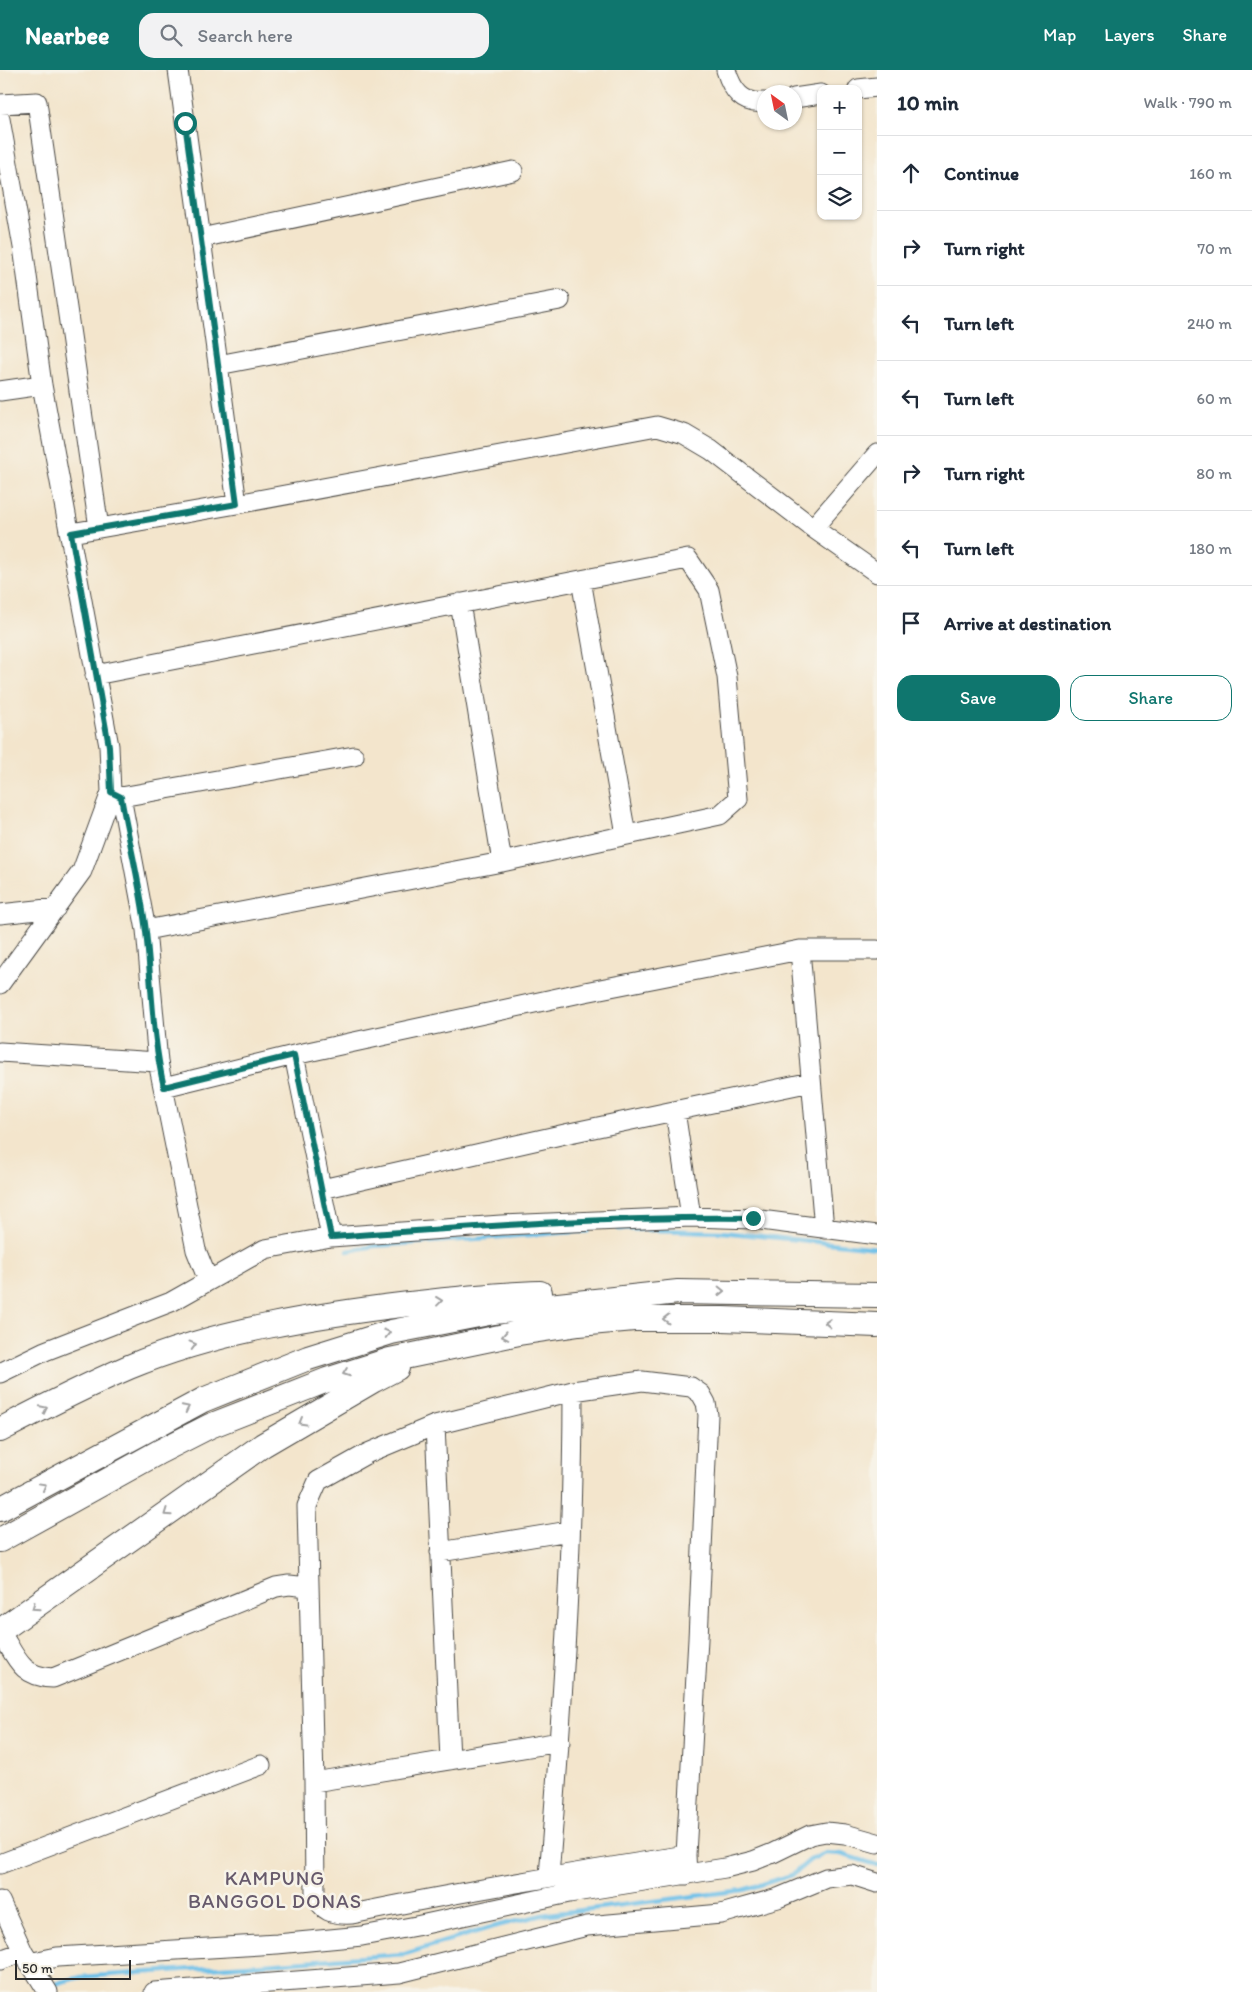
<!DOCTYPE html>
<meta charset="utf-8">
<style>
:root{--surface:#fff;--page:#f2f2f3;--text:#1f2937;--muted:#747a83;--line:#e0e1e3;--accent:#0f766e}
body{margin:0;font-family:Itim,sans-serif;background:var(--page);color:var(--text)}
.controls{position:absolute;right:15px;top:15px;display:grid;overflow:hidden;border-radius:10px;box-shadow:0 1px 4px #0004}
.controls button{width:45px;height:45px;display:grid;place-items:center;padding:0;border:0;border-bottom:1px solid var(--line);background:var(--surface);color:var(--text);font:25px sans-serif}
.compass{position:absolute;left:757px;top:15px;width:45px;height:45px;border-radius:50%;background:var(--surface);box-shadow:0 1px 4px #0004;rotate:327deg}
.scale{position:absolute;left:15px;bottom:12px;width:116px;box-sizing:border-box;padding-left:5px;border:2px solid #2b2b2b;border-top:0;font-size:14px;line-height:18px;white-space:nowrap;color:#2b2b2b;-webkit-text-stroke:4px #f7f3e8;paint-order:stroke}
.stop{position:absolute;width:15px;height:15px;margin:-11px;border:4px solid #0f766e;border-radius:50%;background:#fff}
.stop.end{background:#0f766e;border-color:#fff;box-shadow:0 1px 5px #0008}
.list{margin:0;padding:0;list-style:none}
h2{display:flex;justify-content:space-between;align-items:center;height:65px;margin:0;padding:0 20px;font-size:21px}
h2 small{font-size:16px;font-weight:400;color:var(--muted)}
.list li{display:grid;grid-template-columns:32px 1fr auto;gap:15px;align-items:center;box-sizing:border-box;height:75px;padding:0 20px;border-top:1px solid var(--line)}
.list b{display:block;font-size:19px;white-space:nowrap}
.list em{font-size:16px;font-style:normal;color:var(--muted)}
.actions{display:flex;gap:10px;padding:15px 20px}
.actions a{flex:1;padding:11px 0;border:1px solid var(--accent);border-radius:15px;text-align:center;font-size:18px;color:var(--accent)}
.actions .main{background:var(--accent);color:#fff}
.icon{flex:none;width:28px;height:28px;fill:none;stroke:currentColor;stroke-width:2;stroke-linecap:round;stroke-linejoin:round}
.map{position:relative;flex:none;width:877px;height:1922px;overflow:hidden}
header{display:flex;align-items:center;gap:30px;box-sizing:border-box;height:70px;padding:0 25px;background:var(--accent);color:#fff}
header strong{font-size:24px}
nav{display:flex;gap:28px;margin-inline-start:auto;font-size:18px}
.search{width:350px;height:45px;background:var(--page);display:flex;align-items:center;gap:12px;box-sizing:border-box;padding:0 18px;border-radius:15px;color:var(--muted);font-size:19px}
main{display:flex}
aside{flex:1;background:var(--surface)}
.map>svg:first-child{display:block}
</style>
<header>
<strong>Nearbee</strong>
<div class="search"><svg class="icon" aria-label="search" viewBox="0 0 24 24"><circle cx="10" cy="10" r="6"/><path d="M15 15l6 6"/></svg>Search here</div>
<nav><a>Map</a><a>Layers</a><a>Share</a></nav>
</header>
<main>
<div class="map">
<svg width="877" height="1922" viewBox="0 0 877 1922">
<rect width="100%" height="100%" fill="#f7f3e8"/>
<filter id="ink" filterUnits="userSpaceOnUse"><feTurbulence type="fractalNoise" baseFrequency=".02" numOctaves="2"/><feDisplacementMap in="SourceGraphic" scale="10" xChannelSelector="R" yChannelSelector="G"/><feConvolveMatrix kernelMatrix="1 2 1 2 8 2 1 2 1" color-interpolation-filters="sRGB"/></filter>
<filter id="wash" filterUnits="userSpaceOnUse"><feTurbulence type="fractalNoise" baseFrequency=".0096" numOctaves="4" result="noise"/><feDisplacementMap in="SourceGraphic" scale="20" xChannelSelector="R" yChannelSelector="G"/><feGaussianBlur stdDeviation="1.12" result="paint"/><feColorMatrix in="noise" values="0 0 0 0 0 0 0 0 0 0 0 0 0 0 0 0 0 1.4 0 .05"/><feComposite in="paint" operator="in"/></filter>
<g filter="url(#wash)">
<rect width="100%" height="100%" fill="#f3e5cc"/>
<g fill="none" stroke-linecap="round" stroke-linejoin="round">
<path stroke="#6cbfe8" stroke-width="4.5" d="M618,1159L722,1162L877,1178
M348,1181L374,1176L588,1161
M50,1917L61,1912L81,1907L405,1884L492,1857L542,1845L743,1820L792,1805L810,1790L826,1783L841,1784L877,1795"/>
</g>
</g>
<g filter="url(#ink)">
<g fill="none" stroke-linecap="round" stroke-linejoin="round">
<g stroke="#494743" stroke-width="21">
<path id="minor" d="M178,0L237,434
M726,0C732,20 742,35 764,32
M858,19L877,17
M794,28L821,24
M0,34L37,32L99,458
M0,49L23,177L42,315L109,676L111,722L82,801L0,914
M201,168L513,101
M218,295L560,230
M0,321L42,315
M813,458L877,384
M71,463L237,434L657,356L684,364L711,380L813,458L877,503
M581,510L626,765
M460,533L502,792
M95,605L688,489L709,520L727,607L738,729L720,745L502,792L146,860
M111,722L121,727L354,686
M121,727L146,860L158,992L196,1180L208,1210
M0,844L56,838
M800,880L824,1159
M0,982L158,992
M294,985L331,1167
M164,1017L294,985L585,922L677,904L800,880H877
M675,1041L691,1147
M322,1119L565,1064L811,1012
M0,1303L45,1281L171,1232L265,1179L331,1167L501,1155L691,1147L753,1149L877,1165
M435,1355L450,1690
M440,1482L569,1461
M0,1561C16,1586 20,1607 53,1608L276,1517L289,1515L309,1517
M314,1712L560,1672
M686,1785C574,1803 463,1821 352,1844C332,1845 322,1842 315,1823L314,1712L307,1436L318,1411L368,1383L435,1355L573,1321L642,1311L691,1317L701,1324L706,1333L708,1345L698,1569L686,1785L687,1805
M0,1794L261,1695
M549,1806C562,1645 573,1483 573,1321
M0,1831L23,1882L48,1922
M0,1890L23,1882
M29,1893L57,1887L277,1874L362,1866L416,1856L569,1823L725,1798L753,1791L773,1783L810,1765L826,1762L845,1764L877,1773
M154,1922L399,1903L587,1856L721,1844L778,1828L826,1808L852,1805L877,1813"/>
</g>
<g stroke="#494743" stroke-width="26">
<path id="major" d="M0,1360C42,1338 85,1316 129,1297C215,1261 317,1245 409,1234C453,1229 496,1224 540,1223
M0,1439L203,1330L308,1288L391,1262L494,1242L678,1222L877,1225
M0,1470L159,1382L210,1356L327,1310L390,1290L519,1263L579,1254L634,1249H722L877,1255
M0,1561L263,1375L374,1310L397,1298"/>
</g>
<use href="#minor" stroke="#fff" stroke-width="19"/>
<use href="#major" stroke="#fff" stroke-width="24"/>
</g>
<defs><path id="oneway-chevron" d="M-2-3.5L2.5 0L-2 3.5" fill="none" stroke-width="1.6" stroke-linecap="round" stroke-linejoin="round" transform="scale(1.25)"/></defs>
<g stroke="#a0a0a0">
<use href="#oneway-chevron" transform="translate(721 1221) rotate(1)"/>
<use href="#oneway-chevron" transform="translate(439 1231) rotate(-7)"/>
<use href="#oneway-chevron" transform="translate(666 1249) rotate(180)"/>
<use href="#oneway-chevron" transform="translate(828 1253) rotate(-178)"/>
<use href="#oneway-chevron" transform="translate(387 1263) rotate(-15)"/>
<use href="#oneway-chevron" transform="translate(505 1266) rotate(169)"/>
<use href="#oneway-chevron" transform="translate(193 1275) rotate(-15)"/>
<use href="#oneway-chevron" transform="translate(346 1303) rotate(160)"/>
<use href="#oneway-chevron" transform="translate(186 1338) rotate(-26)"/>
<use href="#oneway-chevron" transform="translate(44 1339) rotate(-26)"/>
<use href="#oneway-chevron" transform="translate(302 1352) rotate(150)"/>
<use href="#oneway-chevron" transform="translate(43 1416) rotate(-29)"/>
<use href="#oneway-chevron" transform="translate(167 1443) rotate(145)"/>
<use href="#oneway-chevron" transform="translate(35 1537) rotate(145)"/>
</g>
</g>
<g fill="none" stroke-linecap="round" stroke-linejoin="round" filter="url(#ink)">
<path stroke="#0f766e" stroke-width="6" d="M185,53L237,434L71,463L109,676L111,722L121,727C129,772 141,817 146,862C152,914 152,966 164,1017L294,985L331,1167C471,1157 612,1146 753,1148"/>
</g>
<g text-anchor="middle" stroke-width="5" stroke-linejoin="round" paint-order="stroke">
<g font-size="20" letter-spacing="1" fill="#675a6c" stroke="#f7f3e8">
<text x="275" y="1815">KAMPUNG<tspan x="275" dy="23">BANGGOL DONAS</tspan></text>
</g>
</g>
</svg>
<div class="controls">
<button>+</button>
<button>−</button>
<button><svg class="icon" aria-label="layers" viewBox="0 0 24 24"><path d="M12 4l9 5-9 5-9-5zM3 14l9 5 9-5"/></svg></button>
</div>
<svg class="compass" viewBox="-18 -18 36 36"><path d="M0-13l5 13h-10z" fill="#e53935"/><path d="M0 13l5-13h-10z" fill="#747a83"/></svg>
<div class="scale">50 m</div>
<div class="stop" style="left:185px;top:53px"></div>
<div class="stop end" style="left:753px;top:1148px"></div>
</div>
<aside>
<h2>10 min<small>Walk · 790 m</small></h2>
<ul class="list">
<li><svg class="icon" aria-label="ahead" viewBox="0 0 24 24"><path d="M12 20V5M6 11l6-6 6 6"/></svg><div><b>Continue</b></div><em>160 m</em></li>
<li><svg class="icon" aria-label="right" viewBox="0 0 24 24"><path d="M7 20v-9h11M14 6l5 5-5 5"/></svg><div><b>Turn right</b></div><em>70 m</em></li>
<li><svg class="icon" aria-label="left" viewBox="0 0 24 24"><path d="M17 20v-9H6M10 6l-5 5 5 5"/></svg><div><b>Turn left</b></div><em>240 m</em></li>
<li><svg class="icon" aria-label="left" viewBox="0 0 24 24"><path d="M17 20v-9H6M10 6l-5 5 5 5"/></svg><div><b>Turn left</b></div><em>60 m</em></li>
<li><svg class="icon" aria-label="right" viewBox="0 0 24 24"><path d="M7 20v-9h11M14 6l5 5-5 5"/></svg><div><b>Turn right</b></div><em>80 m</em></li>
<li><svg class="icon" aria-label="left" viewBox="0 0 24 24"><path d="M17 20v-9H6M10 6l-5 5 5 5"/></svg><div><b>Turn left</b></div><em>180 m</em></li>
<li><svg class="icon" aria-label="arrive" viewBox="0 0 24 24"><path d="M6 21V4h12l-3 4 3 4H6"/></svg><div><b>Arrive at destination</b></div></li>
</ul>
<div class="actions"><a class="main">Save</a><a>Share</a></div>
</aside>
</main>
